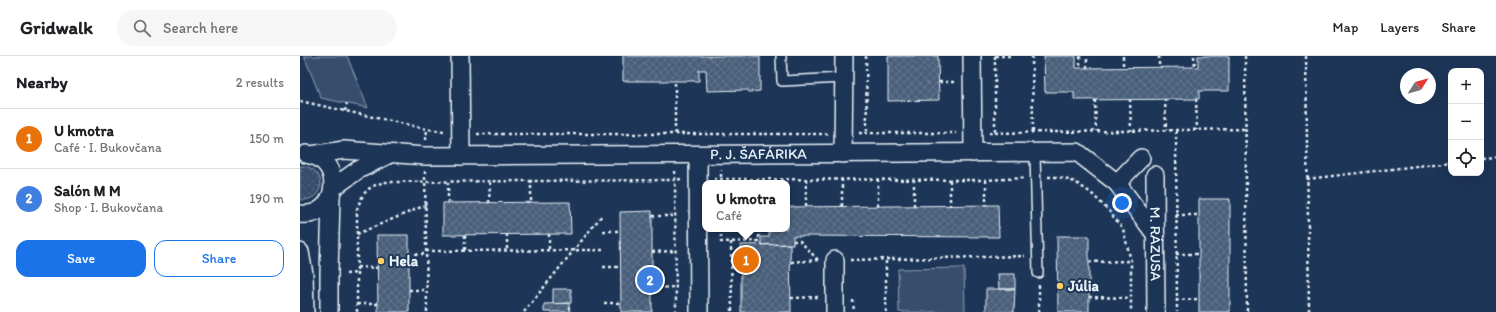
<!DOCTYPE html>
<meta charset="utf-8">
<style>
:root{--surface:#fff;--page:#f6f6f6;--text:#202124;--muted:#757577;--line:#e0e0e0;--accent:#1a73e8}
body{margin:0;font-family:Itim,sans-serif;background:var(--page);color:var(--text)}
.controls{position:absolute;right:12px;top:12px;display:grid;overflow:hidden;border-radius:8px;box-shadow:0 4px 16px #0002}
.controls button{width:36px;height:36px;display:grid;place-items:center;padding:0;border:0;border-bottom:1px solid var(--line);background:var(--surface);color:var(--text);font:20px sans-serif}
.compass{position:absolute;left:1100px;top:12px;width:36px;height:36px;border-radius:50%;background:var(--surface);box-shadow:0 4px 16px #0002;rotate:54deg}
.you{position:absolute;left:822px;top:147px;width:14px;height:14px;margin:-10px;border:3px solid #fff;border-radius:50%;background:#1a73e8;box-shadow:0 0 0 6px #1a73e833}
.badge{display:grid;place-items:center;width:26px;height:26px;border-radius:50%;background:var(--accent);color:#fff;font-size:13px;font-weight:700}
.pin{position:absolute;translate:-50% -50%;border:2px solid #fff;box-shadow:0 1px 4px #0006}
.popup{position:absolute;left:402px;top:124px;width:88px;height:52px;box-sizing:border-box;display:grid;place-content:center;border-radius:8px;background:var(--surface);filter:drop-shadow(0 1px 3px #0005);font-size:13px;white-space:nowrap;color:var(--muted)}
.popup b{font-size:15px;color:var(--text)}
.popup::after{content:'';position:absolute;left:50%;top:100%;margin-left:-8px;border:8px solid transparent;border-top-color:var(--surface)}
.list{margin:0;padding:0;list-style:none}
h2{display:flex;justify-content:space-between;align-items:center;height:52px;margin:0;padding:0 16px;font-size:17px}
h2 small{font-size:13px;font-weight:400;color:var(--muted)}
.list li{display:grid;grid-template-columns:26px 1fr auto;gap:12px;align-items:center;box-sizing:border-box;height:60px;padding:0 16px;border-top:1px solid var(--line)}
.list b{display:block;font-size:15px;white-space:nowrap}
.list p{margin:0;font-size:13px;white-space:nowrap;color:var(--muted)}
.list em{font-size:13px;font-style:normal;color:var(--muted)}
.actions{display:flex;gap:8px;padding:12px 16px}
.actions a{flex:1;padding:9px 0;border:1px solid var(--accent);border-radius:12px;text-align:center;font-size:14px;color:var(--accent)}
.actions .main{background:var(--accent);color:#fff}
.icon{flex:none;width:22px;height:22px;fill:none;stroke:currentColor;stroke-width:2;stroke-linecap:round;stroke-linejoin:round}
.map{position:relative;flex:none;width:1196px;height:256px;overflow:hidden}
header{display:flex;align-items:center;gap:24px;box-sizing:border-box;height:56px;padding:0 20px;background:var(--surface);border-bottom:1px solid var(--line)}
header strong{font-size:19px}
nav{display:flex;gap:22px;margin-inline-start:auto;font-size:14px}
.search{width:280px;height:36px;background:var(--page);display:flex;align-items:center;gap:10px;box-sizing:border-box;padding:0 14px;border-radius:22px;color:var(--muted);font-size:15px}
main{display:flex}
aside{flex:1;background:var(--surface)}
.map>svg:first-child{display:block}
</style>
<header>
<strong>Gridwalk</strong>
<div class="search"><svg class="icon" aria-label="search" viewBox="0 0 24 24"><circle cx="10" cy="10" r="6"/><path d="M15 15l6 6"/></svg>Search here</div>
<nav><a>Map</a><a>Layers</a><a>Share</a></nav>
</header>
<main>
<aside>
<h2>Nearby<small>2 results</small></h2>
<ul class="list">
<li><span class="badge" style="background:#e8710a">1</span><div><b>U kmotra</b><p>Café · I. Bukovčana</p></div><em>150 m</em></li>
<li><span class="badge" style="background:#3f7fe0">2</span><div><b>Salón M M</b><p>Shop · I. Bukovčana</p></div><em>190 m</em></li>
</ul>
<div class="actions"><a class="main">Save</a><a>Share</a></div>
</aside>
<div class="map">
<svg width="1196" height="256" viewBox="0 0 1196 256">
<defs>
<pattern id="grass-dots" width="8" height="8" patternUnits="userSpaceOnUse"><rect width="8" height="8" fill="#374d6c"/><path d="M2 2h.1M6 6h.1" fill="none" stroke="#546782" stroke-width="1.8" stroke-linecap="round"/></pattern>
<pattern id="building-cross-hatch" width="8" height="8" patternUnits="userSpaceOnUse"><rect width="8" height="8" fill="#495e7a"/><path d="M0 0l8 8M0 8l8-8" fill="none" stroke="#63768e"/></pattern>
</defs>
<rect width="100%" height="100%" fill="#1d3557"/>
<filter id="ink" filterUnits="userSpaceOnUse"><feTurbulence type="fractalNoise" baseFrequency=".025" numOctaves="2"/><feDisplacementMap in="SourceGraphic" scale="8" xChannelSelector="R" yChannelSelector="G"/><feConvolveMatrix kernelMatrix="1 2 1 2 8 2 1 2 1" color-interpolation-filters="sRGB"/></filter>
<g filter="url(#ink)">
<path fill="url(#grass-dots)" stroke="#909fb2" d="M0,110C28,110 27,146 0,144Z"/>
<path fill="#374d6c" stroke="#909fb2" d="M4,0H47L68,52L21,42Z
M664,212L665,256H599L598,213Z"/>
<path fill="url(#building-cross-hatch)" stroke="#e8f1f8" d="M323,0H460V35L449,36L448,34L407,35L406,14H399V25H323Z
M588,0H638L639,44L588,45Z
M744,0H776V12L898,11V0H929V35H899V43L774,44V36H745Z
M899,143H930V256H899Z
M270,146L271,178L143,179V147Z
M698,149L699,181L493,180V188L461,189V181H469V173H487V151Z
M352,155V256H321L320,156Z
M77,179H109V256H78Z
M757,180H789V256H758Z
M490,188L491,256H441V189Z
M698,218H715V233H699Z
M253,233H271V247L253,248Z
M686,233H715L714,256H686Z
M269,247L270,256H244V248Z"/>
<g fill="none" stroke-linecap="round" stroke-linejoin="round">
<g stroke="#e8f1f8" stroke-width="12">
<path id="lane" d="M481,0L482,25L544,22
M735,97L738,217"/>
</g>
<g stroke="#e8f1f8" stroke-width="20">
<g id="street">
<path d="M160,0L161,100"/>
<path d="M672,0L673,97"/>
<path d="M543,98L544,0"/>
<path id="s1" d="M11,99L44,94L125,100L777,96L817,127L855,178"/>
<path d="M398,99L399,256"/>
<path id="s2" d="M855,119L856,256"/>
<path d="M817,127L841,102"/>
<path d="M34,131L58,114L88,99"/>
<path d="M0,158C39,163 46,103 6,98"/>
<path d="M0,196L4,218L5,256"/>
<path d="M29,256V218L31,141"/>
<path d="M535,256V204"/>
</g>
</g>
<path stroke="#e8f1f8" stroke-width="2.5" stroke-dasharray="3 3" stroke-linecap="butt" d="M566,0L567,77
M695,0V77
M695,0H710
M732,0L733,76
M780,0V12
M823,0V12
M859,0V12
M894,0L895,11
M945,0L947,256
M1006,0L1009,256
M787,12V0
M639,26H656
M830,43L831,75
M865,43L866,74
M896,43L897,74
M795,44L796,75
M0,45L127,73L144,75
M45,55L47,47
M876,75L877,256
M559,77H656
M689,77L946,73
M177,78H528
M375,78V25
M126,84L127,73
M1181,102L1196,101
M125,115L127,256
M375,115V124L381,123
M748,121H758L775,126L791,137L809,155L823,173L831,205V256
M414,123L686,124L723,122
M1007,123L1151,106
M231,124V147
M650,124V150
M686,124V149
M421,127V114
M459,127V123
M148,147V125
M189,147L190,125
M506,150V123
M542,150V123
M578,150V124
M614,150V124
M876,159H899
M352,160H375
M421,173V186L459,185V173
M303,175H320
M57,178L126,149
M207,178V195
M249,178V195
M165,179V195
M493,185H500L518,204
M431,186L432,256
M126,195L303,194
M352,196L375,195
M109,198H126
M876,198H899
M550,204L725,200
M491,206L519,204
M789,206L831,205
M57,211L78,212
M303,211H320
M46,218L57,217
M739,229V256
M352,232L376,231
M109,234H126
M789,241L831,242
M491,242L519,241
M553,244L554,256
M876,244L899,243
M304,247H321
M57,248H78
M57,256V153C64,135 66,132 84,126L375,124L376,256
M224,256L303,158
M586,256V203"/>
<use href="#lane" stroke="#1d3557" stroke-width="9"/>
<use href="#street" stroke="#1d3557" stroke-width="17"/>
</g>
</g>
<g fill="#ffd166" stroke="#1d3557" stroke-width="1.5">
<circle cx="81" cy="205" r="4"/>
<circle cx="760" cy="230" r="4"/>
</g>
<g text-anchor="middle" stroke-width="4" stroke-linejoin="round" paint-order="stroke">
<g font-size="15" fill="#e8f1f8" stroke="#1d3557">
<text dy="5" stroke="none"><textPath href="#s1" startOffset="448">P. J. ŠAFÁRIKA</textPath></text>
<text dy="5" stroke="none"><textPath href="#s2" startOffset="69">M. RÁZUSA</textPath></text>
</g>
<g font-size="15" font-weight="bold" fill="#e8f1f8" stroke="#1d3557" text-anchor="start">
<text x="89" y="210">Hela</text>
<text x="768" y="235">Júlia</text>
</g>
</g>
</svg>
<div class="controls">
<button>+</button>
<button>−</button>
<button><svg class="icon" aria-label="locate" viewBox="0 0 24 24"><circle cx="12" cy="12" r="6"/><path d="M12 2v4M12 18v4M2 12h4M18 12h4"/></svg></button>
</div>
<svg class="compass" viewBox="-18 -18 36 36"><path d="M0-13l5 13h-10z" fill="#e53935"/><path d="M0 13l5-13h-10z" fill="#757577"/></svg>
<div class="you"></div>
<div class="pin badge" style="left:446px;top:204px;background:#e8710a">1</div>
<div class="popup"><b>U kmotra</b>Café</div>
<div class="pin badge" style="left:350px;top:224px;background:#3f7fe0">2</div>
</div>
</main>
